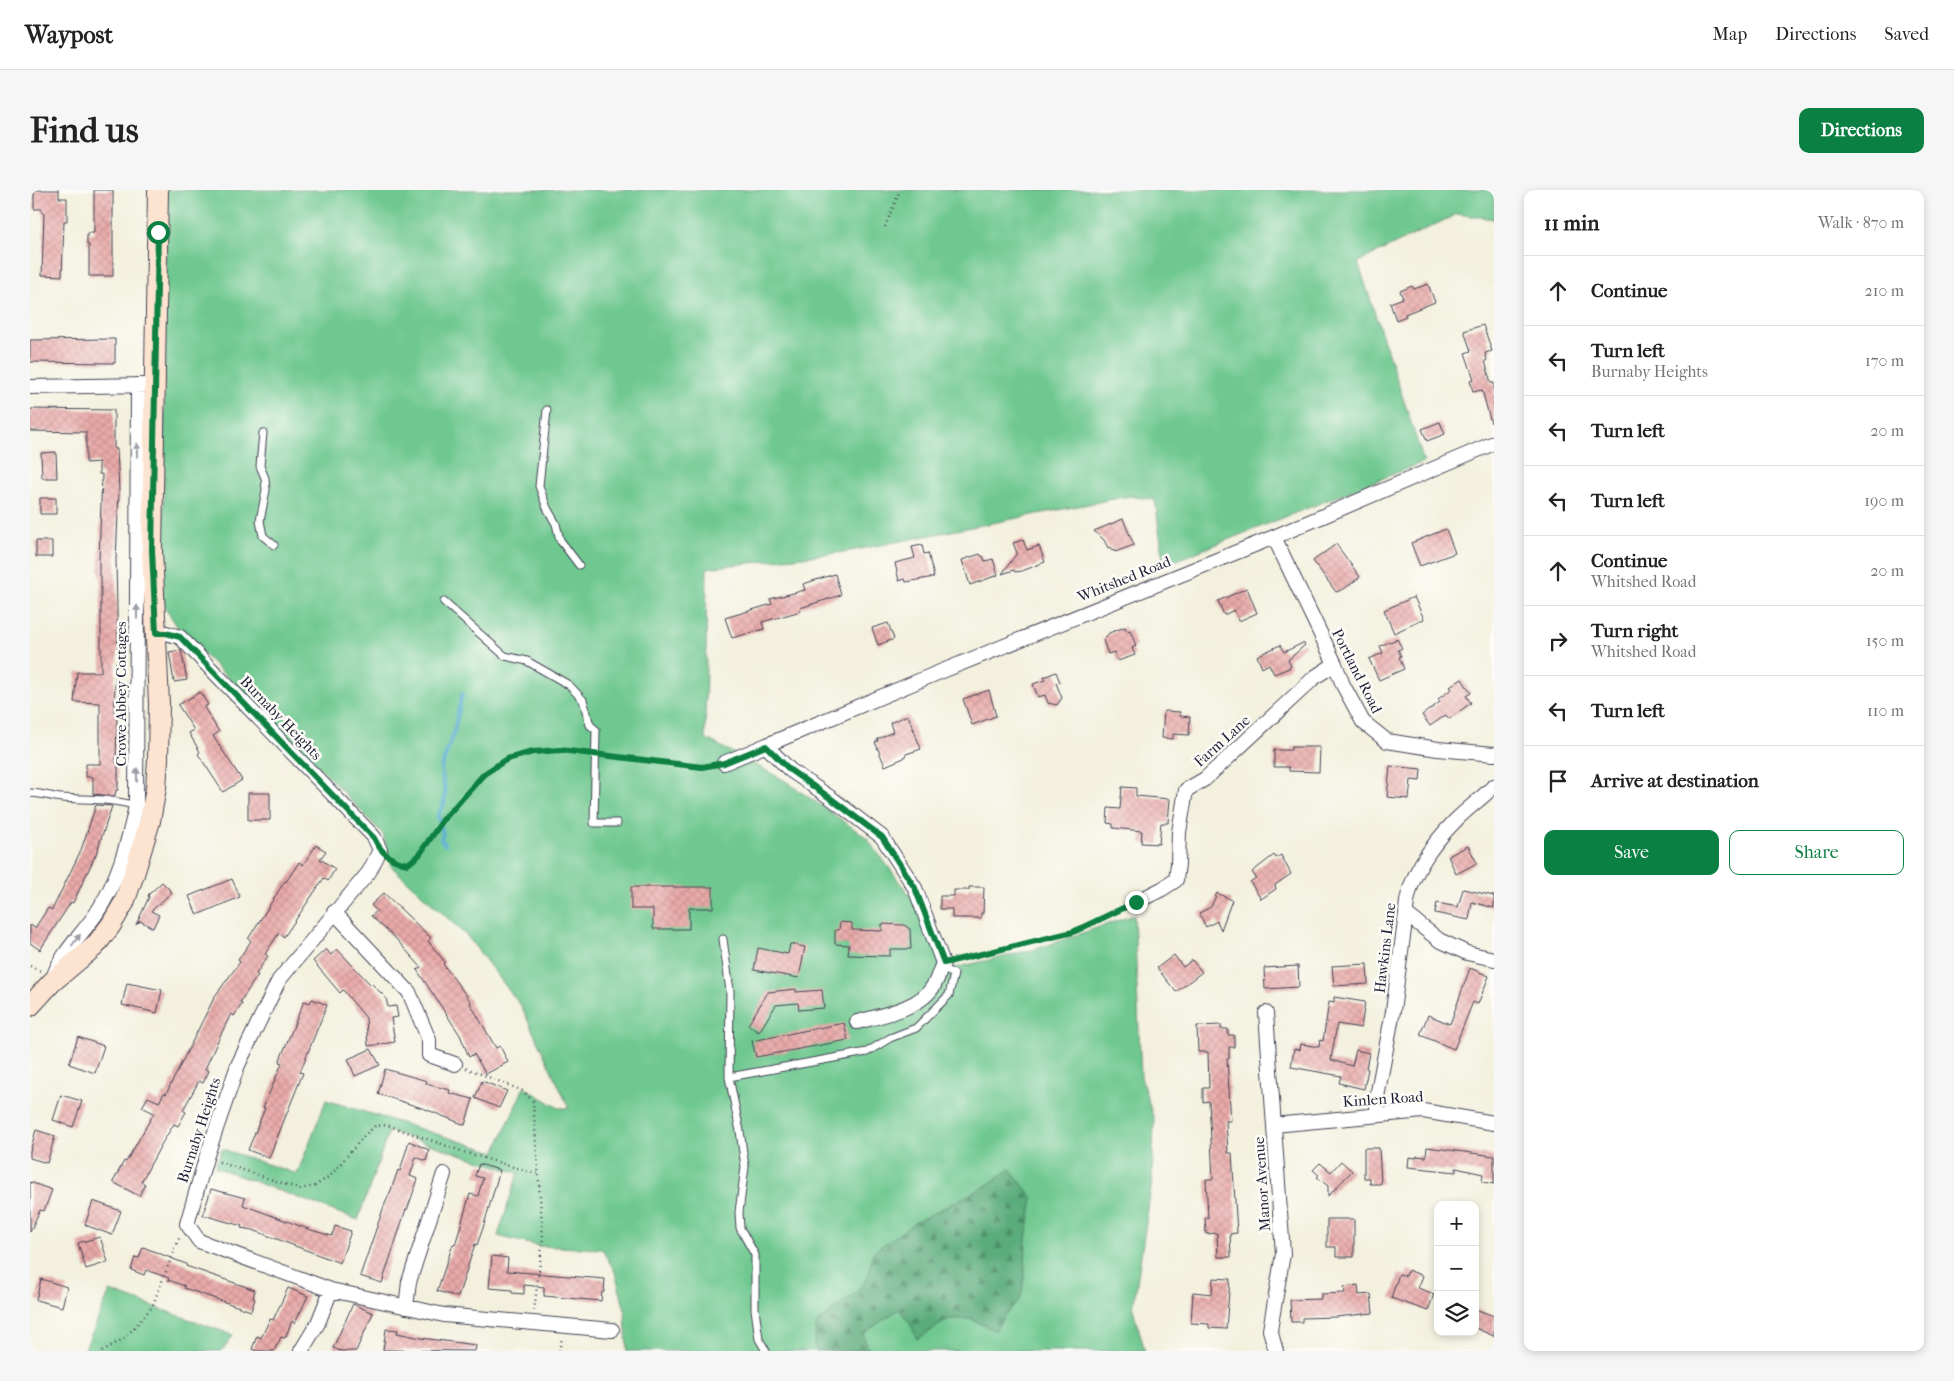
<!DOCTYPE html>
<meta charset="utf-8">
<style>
:root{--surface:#fff;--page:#f6f6f6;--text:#222;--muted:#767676;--line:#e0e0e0;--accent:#0b8043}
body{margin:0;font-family:"IM FELL French Canon",serif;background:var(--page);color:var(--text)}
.controls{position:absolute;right:15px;bottom:15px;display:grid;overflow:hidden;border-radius:10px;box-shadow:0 2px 8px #0003}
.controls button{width:45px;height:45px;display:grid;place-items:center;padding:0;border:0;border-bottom:1px solid var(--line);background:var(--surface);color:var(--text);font:25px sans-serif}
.stop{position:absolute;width:15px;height:15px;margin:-11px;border:4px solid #0b8043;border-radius:50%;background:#fff}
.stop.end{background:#0b8043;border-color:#fff;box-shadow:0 1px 5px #0008}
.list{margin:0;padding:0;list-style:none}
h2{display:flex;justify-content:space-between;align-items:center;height:65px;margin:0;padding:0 20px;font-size:21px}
h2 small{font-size:16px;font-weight:400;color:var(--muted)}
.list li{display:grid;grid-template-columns:32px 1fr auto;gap:15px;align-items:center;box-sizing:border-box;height:70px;padding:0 20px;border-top:1px solid var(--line)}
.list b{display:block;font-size:19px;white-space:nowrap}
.list p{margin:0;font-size:16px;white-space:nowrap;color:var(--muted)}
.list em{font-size:16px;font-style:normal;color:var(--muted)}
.actions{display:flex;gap:10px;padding:15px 20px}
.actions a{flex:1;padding:11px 0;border:1px solid var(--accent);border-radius:10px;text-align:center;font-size:18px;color:var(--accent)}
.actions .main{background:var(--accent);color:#fff}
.icon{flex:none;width:28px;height:28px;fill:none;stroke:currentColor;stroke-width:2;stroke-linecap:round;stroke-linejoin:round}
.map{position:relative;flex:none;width:1464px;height:1161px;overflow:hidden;border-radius:10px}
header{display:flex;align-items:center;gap:30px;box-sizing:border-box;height:70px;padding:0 25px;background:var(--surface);border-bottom:1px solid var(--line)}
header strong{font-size:24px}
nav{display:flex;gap:28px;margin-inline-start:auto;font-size:18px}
.intro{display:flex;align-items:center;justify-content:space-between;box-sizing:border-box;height:120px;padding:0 30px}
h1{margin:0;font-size:35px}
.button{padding:12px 22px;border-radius:10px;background:var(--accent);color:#fff;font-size:18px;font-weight:700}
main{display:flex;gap:30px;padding:0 30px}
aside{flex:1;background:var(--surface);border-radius:10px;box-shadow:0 2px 8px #0003}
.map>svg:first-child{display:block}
</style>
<header>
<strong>Waypost</strong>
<nav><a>Map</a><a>Directions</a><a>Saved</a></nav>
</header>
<div class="intro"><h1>Find us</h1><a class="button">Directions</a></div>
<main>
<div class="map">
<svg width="1464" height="1161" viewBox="0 0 1464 1161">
<defs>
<pattern id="forest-firs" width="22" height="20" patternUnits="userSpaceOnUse" patternTransform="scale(1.25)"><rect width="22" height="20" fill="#5aac7a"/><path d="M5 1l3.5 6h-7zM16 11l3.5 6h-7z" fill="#4a8c65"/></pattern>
<pattern id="building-cross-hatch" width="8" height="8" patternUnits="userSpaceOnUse" patternTransform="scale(1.25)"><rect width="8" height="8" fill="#e9aaa9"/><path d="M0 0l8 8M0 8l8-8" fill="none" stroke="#c89292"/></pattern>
</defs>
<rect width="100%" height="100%" fill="#fdfcf7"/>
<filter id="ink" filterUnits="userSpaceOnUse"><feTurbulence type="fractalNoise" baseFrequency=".02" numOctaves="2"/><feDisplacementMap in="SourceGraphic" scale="10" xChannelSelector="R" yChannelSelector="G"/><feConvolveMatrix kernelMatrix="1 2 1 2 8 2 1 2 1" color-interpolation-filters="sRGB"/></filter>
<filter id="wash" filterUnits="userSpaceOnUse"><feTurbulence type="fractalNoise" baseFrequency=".0096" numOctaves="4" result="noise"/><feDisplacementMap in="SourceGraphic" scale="20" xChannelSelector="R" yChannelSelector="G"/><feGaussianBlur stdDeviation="1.12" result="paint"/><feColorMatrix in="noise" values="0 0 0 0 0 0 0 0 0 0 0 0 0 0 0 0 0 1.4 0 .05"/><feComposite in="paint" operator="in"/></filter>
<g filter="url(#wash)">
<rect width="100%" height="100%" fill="#f3f0dd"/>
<path fill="#6ec88f" stroke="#487565" d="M136,0H1464V29L1427,24L1328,72L1394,272L1134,375L1125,310L1099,306L815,362L677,378L675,548L754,590L836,647L875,699L917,760L920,779L1006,759L1104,725L1111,887L1124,930L1122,992L1103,1119L1115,1161H597L595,1121L585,1082L572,1059L508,1056L468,1046L488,983L359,941L328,1030L185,977L192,959L267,984L296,910L465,962L494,897L529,918H539L491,816L437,746L362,677L353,644L294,582L150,441L133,414Z
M80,1101L203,1145L192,1161H54Z"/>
<path fill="url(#forest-firs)" stroke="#3e675a" d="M980,979L1003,1008L996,1050L995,1081L991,1108L974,1126L965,1141L942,1129H919L887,1149L881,1135L869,1119L833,1144L839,1161H787L784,1156L787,1133L827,1102L838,1087L843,1062L884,1033L956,996Z"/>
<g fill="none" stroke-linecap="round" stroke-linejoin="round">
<path stroke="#51aace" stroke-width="4" d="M415,655L411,649L413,644L408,625L414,614L415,602L411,578L424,542L432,504"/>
</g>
<g id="blocks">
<path fill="url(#building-cross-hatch)" d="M4,0H29V8H37V31H34L32,86L12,85L14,23H12V19H4Z
M64,0H83V86H59V55H57V43H64Z
M1398,94L1405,112L1375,124L1376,126L1366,130L1360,113L1373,108L1370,101L1382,96L1384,99Z
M1453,135L1462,161L1455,163L1457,170L1455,171L1461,193H1464V232L1461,233L1452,200L1443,202L1440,190L1444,189L1435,163L1441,161L1434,141Z
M85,149V173L0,172V150Z
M0,219L84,220V259H87L89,301L86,370L88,472H86L84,522H87L86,573H88V600H86L85,606L63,604V587H56V574H70V513L44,512L47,482H71V386H69V370L72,284H69V272L56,273V242L0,241Z
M1410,232L1415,244L1397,251L1392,239Z
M26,262L27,288H12L11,263Z
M10,308H26V324H10Z
M1093,329L1104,355L1085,362L1084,360L1082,361L1080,357L1078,358L1074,350L1064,341Z
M1416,339L1425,363L1390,376L1381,353Z
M993,350L997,360L1009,356L1015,372L992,381L985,382L984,380L972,384L987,363L983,353Z
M6,351H22V367H6Z
M1306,354L1330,387L1314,399L1306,402L1283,371Z
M892,355L894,364L898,363L904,387L876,392L875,389L869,391L865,373L885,368L882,357Z
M950,364L951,366H953L955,371L963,369L968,385L940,395L932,370Z
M805,384L811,405L770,418L771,421L732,432L734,439L702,448L695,428L742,414L740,409L775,400L773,394Z
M1217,398L1227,423L1209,431L1204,420L1194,425L1188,411Z
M1384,407L1394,429L1364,443L1354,420Z
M858,433L864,449L848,455L842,438Z
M1095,437L1097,441L1100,440L1106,456L1102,458L1105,465L1088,471L1084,462L1078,464L1073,450L1079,443Z
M1367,449L1372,458L1368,460L1371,466L1369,467L1374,479L1349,490L1339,469L1353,463L1350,456Z
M1273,453L1275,455L1258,470L1261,476L1259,478L1244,484L1239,474L1232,478L1227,466L1250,455L1254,462Z
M151,460L157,490L144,492L139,462Z
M1026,482L1030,492L1026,493L1032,508L1027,515L1018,513L1015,505L1008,507L1003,494L1015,490L1014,487Z
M1432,489L1441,503L1436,506L1441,513L1419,529L1416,525L1400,536L1392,525L1410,512L1408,509L1422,499L1420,497Z
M959,500L966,526L942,535L933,509Z
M170,502L178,515L174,517L189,542L183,546L212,590L193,602L168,564L170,562L159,543L164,540L148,515Z
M1134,521L1150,522V526L1160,527L1159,545L1143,544V549L1132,548Z
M878,525L891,559L876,564L874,568L855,576L845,552L848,551L847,549L863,542L860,533Z
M1261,557H1290L1289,582L1259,581V577H1244V560H1261Z
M1360,576L1391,579L1390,591L1381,590L1379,609L1357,607Z
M1092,597L1106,598V606L1140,609L1138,633H1131L1129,654L1111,653L1112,641L1083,638V634L1077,633L1078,618L1090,619Z
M218,603H240V630H218Z
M66,615L82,616L66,664L43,713L41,712L10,760L0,753V735L5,738L18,718L22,720L51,660Z
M286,655L296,661L290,669L305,679L298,691L294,688L254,747L249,743L235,764L238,766L226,784L228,785L210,812L212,814L204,826L201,824L191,844L175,879L179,881L173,893L169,891L153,920L156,922L148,936L144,934L131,955L111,992L115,994L109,1006L83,992L94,971L96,972L124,923L112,917L118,907L129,912L134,903L136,904L185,806L210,772L208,770L221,751L218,749L255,691L256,692L269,672L273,675Z
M1438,656L1447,673L1426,684L1418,666Z
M1244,665L1246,668L1251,665L1261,684L1245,695L1246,699L1231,709L1220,692L1226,688L1222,682Z
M202,689L210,707L167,725L159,706Z
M132,692L142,702L121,721L129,725L123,738L110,731L106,735L119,707L118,705Z
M601,697H683V718H659V739H623V719H601Z
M939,697H954L953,723H951V728H922V719H910V706H924V700H939Z
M1433,699L1464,706V718L1442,712L1439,730L1405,723L1407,713L1428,717Z
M354,703L401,748L398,751L415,772L413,774L441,812L440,813L466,858L470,856L478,872L456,884L444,864L439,867L430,845L387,780L391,777L366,749L341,726L347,721L341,715Z
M1187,703L1202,710L1191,740L1187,731L1176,737L1169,723L1181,717Z
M810,732L822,733V740L852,741V734L874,735L880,739L881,759H860V766L818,765L819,755L805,754V740H809Z
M760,754L775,757L769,788L724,780L728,758L758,764Z
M296,759L301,765L307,759L340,794L341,793L356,808L358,817L366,816L368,827L361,828L365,852L338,856L336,828L313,800L310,803L283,771Z
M1144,765L1153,777L1162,770L1172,782L1146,802L1127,778Z
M1337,774L1338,794L1304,796L1302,776Z
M1268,776L1269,797L1235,799L1234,778Z
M1440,778L1459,786L1448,814L1443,812L1424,859L1390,845L1398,825L1420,834Z
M97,793L132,800L127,823L92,815Z
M766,799V802L792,800L794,818L769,820L768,813L746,815L729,842L718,835L738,802Z
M1304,807L1335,812L1331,838L1307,834L1301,870L1322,876L1326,860L1339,863L1336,878L1338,879L1334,899L1309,893L1311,886L1261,877L1264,859L1270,860L1271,854L1289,857L1290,850L1293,851L1299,812L1304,813Z
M282,809L297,815L270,882L273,883L239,968L218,960L235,918H233L252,873L249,872L274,811L280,813Z
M814,833L818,850L726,867L722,851Z
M1191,835V839H1198V845H1204V857H1199V869H1197L1201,931H1196L1198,963H1202L1207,1043L1200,1044L1201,1067H1188L1187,1043L1176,1044L1175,1028H1178L1176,989H1183L1179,911L1173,912V898H1179L1178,862H1168L1167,836Z
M48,847L74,856L65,883L39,874Z
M341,859L350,875L325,886L318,869Z
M355,879L397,891L396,894L420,900L419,903L443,909L435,935L395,919L348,904Z
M452,891L477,901L469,918L445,908Z
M31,905L52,911L43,937L23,930Z
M6,940L25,946L17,973L0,968V961Z
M379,951L399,960L396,971L386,967L380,986L388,989L377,1020L376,1019L352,1093L330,1086L354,1016L361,1000L368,980L370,981Z
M1397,957L1464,966V994L1452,992L1453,984L1426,978V982L1378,977L1379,967L1386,968L1387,966L1396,967Z
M1334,958H1349L1351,994H1340V988H1334Z
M1311,971L1322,981L1298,1006V996L1287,987L1289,985L1283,980L1290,973L1301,982Z
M449,974L470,980L453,1038L447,1055L445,1054L428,1107L407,1101L423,1054L425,1055L440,1004L448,1006L453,988L445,986Z
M0,992L22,1000L14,1021L10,1020L0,1042Z
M181,999L215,1008L213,1015L281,1040L302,1046L305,1036L321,1041L310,1073L223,1040L211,1038L212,1036L173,1025Z
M63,1011L91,1021L82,1045L55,1035Z
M1297,1029H1324V1067H1306V1057H1297Z
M70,1047L78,1072L56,1079L48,1053Z
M113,1057L156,1074V1076L225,1100L223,1108L225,1109L221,1121L154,1098L155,1096L138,1090L139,1088L116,1080L114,1085L101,1080L105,1067L109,1068Z
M462,1066L478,1068L477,1081L575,1089L574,1102H572L571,1111L514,1106V1097L494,1095V1104L482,1103V1100L459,1098Z
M1378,1080L1393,1086L1388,1098L1404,1104L1398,1121L1361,1108L1369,1084L1376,1086Z
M1183,1088L1200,1089L1196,1139L1179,1138V1134L1161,1133L1163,1102L1182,1104Z
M11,1089L37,1097L32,1117L6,1110Z
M1328,1095L1329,1105L1341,1104L1343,1123L1306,1127L1272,1128V1132H1261L1260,1110L1291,1109V1104L1315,1103L1314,1097Z
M258,1098L278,1106L265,1133L262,1131L255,1148L251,1147L244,1161H227L222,1159L227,1146L231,1148L240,1129L243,1130Z
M323,1114L343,1123L326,1161H311L303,1158Z
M1445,1119L1464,1126V1146L1445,1138Z
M356,1139L368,1140L367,1143L391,1148L446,1155L445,1161L353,1160Z"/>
</g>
</g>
<g filter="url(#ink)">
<use href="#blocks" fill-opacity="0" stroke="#414153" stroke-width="1"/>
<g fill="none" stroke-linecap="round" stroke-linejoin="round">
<g stroke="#414153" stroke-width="9">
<path id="lane" d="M517,220L509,296L517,318L526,334L530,350L549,375
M233,243L230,276L235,288L236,300L230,331L233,346L244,355
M414,412L475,466L497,471L539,495L553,510L560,535L566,540L564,633H587
M0,603C11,603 21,607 31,608C57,610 81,608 106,616
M693,749L700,801L699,887L710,941L715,977L709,1022L710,1038L725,1065V1119L729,1149L736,1161
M699,887L837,862L860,848L886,838L919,805L924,784L911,778"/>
</g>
<g stroke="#414153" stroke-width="16">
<path id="street" d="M0,197L117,195
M1244,347L1305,474L1313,495L1333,532L1357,551L1408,559L1464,564
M126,443H136L150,447L344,647L350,660L339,682L249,790L208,875L176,968L157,1034L169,1051L301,1100L414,1125L582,1140
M736,556L760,580L801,608L852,647L885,698L913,773C910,780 908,788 904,795C892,818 850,826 827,832
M694,573L905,484L1244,347L1464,253
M1106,712L1132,699L1146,690L1148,674L1149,642L1156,600L1175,589L1285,487L1305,474
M304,722L379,802L399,850V865L425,874
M1376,724L1409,750L1437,763L1464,769
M22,791C30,764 50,747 66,724C88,691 98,654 106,616L108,195
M1236,823L1253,1064L1240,1140L1246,1161
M1347,924V907L1363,821L1376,724C1376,689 1402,654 1426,630C1438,618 1452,608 1464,596
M1244,935L1393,921L1464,933
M376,1117L379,1092L414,984
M271,1161L288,1133L301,1100"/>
</g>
<g stroke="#414153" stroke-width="22">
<path id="secondary" d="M0,816L22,792L65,756L81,735L94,713L104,684L120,631L126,598L128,569L129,514L122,360L128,0"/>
</g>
<path stroke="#414153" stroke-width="2.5" stroke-dasharray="1 4" stroke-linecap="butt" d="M855,37L870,0
M574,565L672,577L683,575
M361,668L369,672L378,674C393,661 401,645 414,630C459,573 482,555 556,563
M925,770L1043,743L1066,733L1095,717
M0,776L10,781
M436,878L493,901L503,911L513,1048L504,1121
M189,972L270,999L285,996L301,985L334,946L345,936L357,935L437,963L510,985
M72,1161L95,1148L122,1117L150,1046
M529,1161L532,1148"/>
<use href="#lane" stroke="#fff" stroke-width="7"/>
<use href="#street" stroke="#fff" stroke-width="14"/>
<use href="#secondary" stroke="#fde4d0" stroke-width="20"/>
</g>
<defs><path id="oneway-solid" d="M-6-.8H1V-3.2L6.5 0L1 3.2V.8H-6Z" transform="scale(1.25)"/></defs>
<g fill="#9c9ca7">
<use href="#oneway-solid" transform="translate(107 260) rotate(-89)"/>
<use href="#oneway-solid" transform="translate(107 422) rotate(-90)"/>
<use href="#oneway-solid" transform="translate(107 585) rotate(-89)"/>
<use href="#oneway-solid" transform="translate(46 750) rotate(-53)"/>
</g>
</g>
<g fill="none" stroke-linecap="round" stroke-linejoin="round" filter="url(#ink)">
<path stroke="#0b8043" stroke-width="6" d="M128,42L122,360L126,443H136L150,447L344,648C351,663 361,671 378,674L389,665L413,630L454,584L477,569L503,562L530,560L672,577L694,573L736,556L760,580L800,608L852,647L885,698L914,773L1043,742L1106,712"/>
</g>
<g text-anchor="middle" stroke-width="5" stroke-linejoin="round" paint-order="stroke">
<g font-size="15" fill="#22223b" stroke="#fdfcf7">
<text transform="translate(1094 389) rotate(-22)" y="5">Whitshed Road</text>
<text transform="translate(1327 481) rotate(63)" y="5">Portland Road</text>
<text transform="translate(91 504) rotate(-90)" y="5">Crowe Abbey Cottages</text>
<text transform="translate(251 528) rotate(46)" y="5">Burnaby Heights</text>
<text transform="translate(1192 551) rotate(-42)" y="5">Farm Lane</text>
<text transform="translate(1355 758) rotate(-83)" y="5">Hawkins Lane</text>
<text transform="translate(1353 909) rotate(-4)" y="5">Kinlen Road</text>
<text transform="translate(169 940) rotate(-72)" y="5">Burnaby Heights</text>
<text transform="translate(1232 994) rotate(-94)" y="5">Manor Avenue</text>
</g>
</g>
</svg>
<div class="controls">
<button>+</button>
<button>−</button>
<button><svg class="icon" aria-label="layers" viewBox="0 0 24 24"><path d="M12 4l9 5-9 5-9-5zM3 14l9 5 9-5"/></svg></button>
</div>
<div class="stop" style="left:128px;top:42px"></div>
<div class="stop end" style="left:1106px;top:712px"></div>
</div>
<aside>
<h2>11 min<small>Walk · 870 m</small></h2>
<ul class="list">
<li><svg class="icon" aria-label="ahead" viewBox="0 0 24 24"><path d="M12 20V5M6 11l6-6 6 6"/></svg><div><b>Continue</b></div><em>210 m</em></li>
<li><svg class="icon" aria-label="left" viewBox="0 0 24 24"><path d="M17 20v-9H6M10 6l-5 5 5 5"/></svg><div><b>Turn left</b><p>Burnaby Heights</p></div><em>170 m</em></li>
<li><svg class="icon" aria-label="left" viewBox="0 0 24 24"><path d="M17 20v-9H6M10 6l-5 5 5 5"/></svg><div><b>Turn left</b></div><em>20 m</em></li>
<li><svg class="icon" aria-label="left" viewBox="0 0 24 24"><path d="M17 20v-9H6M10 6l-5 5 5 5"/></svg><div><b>Turn left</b></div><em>190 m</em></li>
<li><svg class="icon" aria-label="ahead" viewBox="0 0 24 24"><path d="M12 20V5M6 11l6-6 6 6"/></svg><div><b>Continue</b><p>Whitshed Road</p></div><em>20 m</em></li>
<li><svg class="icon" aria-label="right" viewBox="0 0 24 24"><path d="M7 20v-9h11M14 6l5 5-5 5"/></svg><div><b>Turn right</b><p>Whitshed Road</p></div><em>150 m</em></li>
<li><svg class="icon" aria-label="left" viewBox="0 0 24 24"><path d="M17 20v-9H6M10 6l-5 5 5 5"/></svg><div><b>Turn left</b></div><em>110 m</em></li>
<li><svg class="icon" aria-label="arrive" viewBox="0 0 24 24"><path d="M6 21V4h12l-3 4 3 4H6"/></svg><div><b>Arrive at destination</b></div></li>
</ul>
<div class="actions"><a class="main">Save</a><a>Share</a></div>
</aside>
</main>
